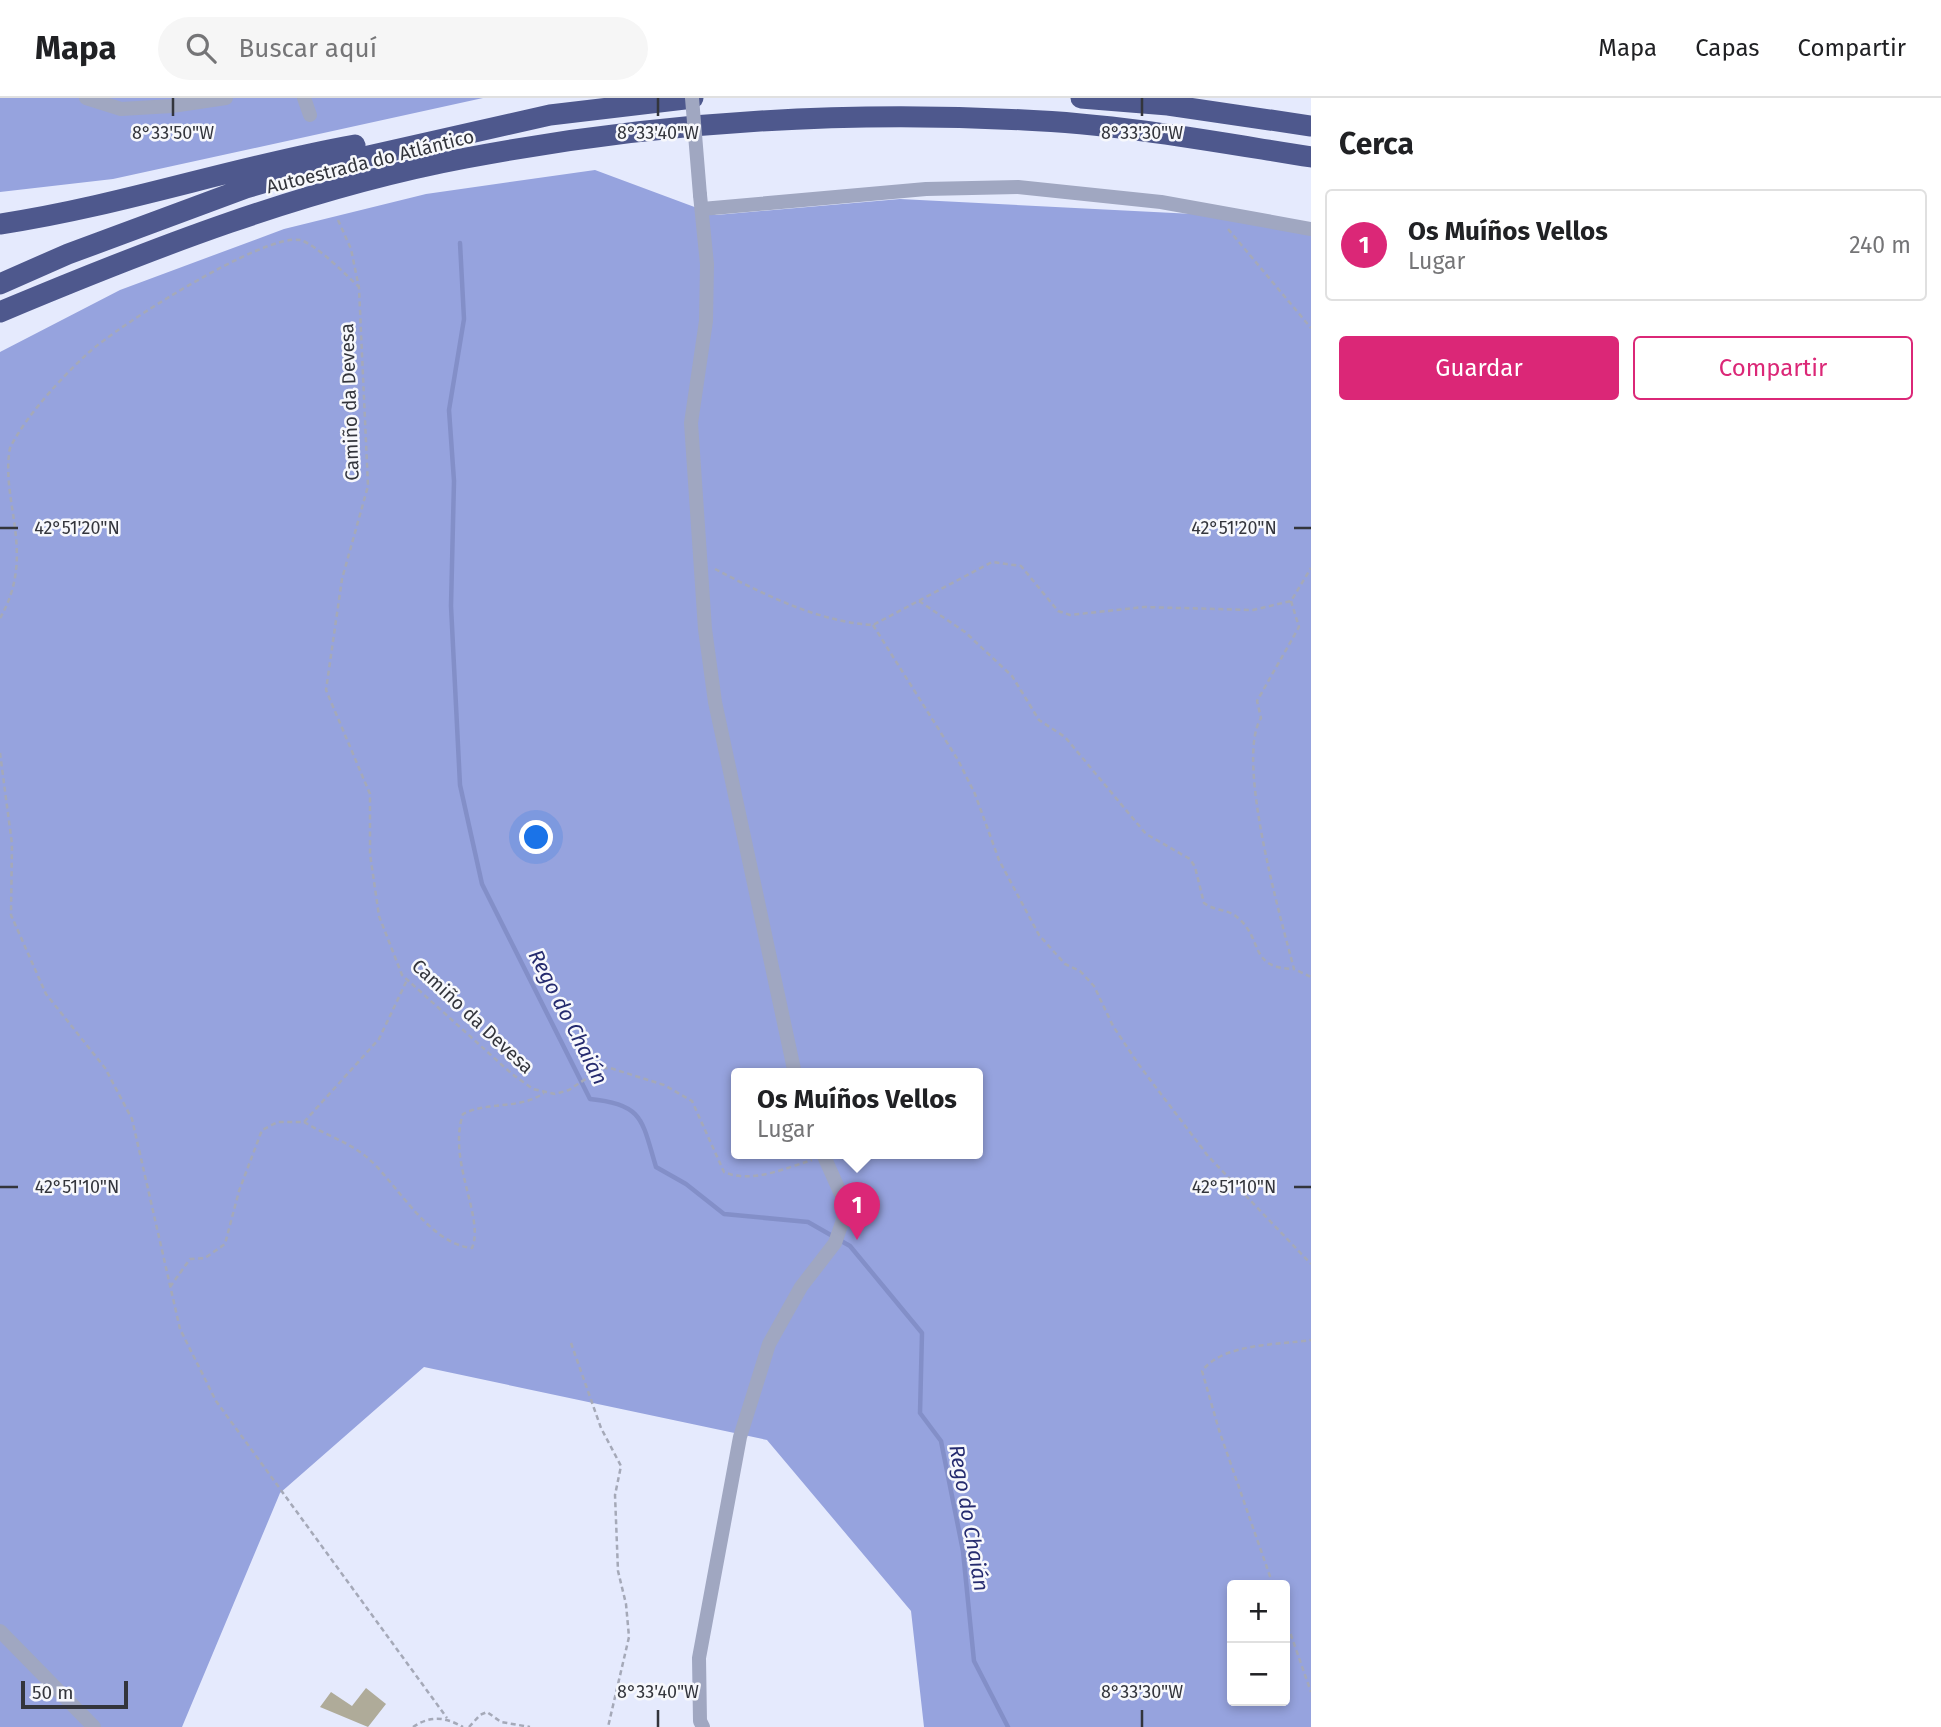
<!DOCTYPE html>
<html lang="es">
<meta charset="utf-8">
<style>
:root{--surface:#fff;--page:#f6f6f6;--text:#202124;--muted:#757577;--line:#e0e0e0;--accent:#db2777}
body{margin:0;font-family:"Fira Sans",sans-serif;background:var(--page);color:var(--text)}
.controls{position:absolute;right:21px;bottom:21px;display:grid;overflow:hidden;border-radius:7px;box-shadow:0 4px 10px #0003}
.controls button{width:63px;height:63px;display:grid;place-items:center;padding:0;border:0;border-bottom:2px solid var(--line);background:var(--surface);color:var(--text);font:35px sans-serif}
.scale{position:absolute;left:21px;bottom:18px;width:107px;box-sizing:border-box;padding-left:7px;border:4px solid #33353c;border-top:0;font-size:19px;line-height:24px;white-space:nowrap;color:#33353c;-webkit-text-stroke:5px #f7f8fc;paint-order:stroke}
.you{position:absolute;left:537px;top:740px;width:24px;height:24px;margin:-18px;border:5px solid #fff;border-radius:50%;background:#1a73e8;box-shadow:0 0 0 10px #1a73e833}
.badge{display:grid;place-items:center;width:46px;height:46px;border-radius:50%;background:var(--accent);color:#fff;font-size:23px;font-weight:700}
.pin{position:absolute;translate:-50% -58px;filter:drop-shadow(0 2px 4px #0008)}
.pin::after{content:'';position:absolute;top:37px;width:24px;height:21px;background:inherit;clip-path:polygon(0 0,100% 0,50% 100%)}
.popup{position:absolute;left:731px;top:970px;width:252px;height:91px;box-sizing:border-box;display:grid;place-content:center;border-radius:7px;background:var(--surface);filter:drop-shadow(0 2px 5px #0005);font-size:23px;white-space:nowrap;color:var(--muted)}
.popup b{font-size:26px;color:var(--text)}
.popup::after{content:'';position:absolute;left:50%;top:100%;margin-left:-14px;border:14px solid transparent;border-top-color:var(--surface)}
.list{margin:0;padding:0;list-style:none}
h2{display:flex;justify-content:space-between;align-items:center;height:91px;margin:0;padding:0 28px;font-size:30px}
h2 small{font-size:23px;font-weight:400;color:var(--muted)}
.list li{display:grid;grid-template-columns:46px 1fr auto;gap:21px;align-items:center;box-sizing:border-box;height:112px;margin:0 14px 14px;padding:0 14px;border:2px solid var(--line);border-radius:7px}
.list b{display:block;font-size:26px;white-space:nowrap}
.list p{margin:0;font-size:23px;white-space:nowrap;color:var(--muted)}
.list em{font-size:23px;font-style:normal;color:var(--muted)}
.actions{display:flex;gap:14px;padding:21px 28px}
.actions a{flex:1;padding:16px 0;border:2px solid var(--accent);border-radius:7px;text-align:center;font-size:24px;color:var(--accent)}
.actions .main{background:var(--accent);color:#fff}
.icon{flex:none;width:38px;height:38px;fill:none;stroke:currentColor;stroke-width:2;stroke-linecap:round;stroke-linejoin:round}
.map{position:relative;flex:none;width:1311px;height:1629px;overflow:hidden}
header{display:flex;align-items:center;gap:42px;box-sizing:border-box;height:98px;padding:0 35px;background:var(--surface);border-bottom:2px solid var(--line)}
header strong{font-size:33px}
nav{display:flex;gap:38px;margin-inline-start:auto;font-size:24px}
.search{width:490px;height:63px;background:var(--page);display:flex;align-items:center;gap:18px;box-sizing:border-box;padding:0 24px;border-radius:38px;color:var(--muted);font-size:26px}
main{display:flex}
aside{flex:1;background:var(--surface)}
.map>svg:first-child{display:block}
</style>
<header>
<strong>Mapa</strong>
<div class="search"><svg class="icon" aria-label="search" viewBox="0 0 24 24"><circle cx="10" cy="10" r="6"/><path d="M15 15l6 6"/></svg>Buscar aquí</div>
<nav><a>Mapa</a><a>Capas</a><a>Compartir</a></nav>
</header>
<main>
<div class="map">
<svg width="1311" height="1629" viewBox="0 0 1311 1629">
<rect width="100%" height="100%" fill="#e5eafd"/>
<path fill="#96a3de" fill-rule="evenodd" d="M0,0H483L113,81L0,94Z
M595,72L716,117L900,101L1213,117L1311,135V1629H924L911,1513L767,1342L424,1269L280,1395L182,1629H0V254L120,192L284,131L426,96ZM736,976H978V1056H736ZM1232,1487H1285V1603H1232Z"/>
<g fill="none" stroke-linecap="round" stroke-linejoin="round">
<path stroke="#838fc8" stroke-width="4.5" d="M460,145L464,221L449,312L454,383L451,508L460,687L482,786L590,1001C644,1006 642,1023 656,1069L686,1086L724,1116L808,1124L850,1148L922,1235L920,1315L941,1343L963,1453L974,1563L1008,1629"/>
</g>
<path fill="#afab99" d="M366,1590L386,1606L368,1629L320,1609L331,1594L352,1608Z"/>
<g fill="none" stroke-linecap="round" stroke-linejoin="round">
<path stroke="#a5a9b8" stroke-width="2.5" stroke-dasharray="5 3.5" stroke-linecap="butt" d="M338,122L351,151L359,190L368,388L342,481L326,592L370,696V756L379,818L402,877L512,976L533,991L555,996L569,992L602,970H610L664,987L692,1003L724,1074C751,1086 786,1070 812,1062
M1228,131L1311,230
M715,471C763,496 818,524 873,527L992,464L1021,468L1058,513L1070,517L1144,509L1253,512L1291,503L1311,470
M919,503L965,534L1012,578L1039,622L1065,639L1146,736L1190,761L1195,769L1204,805C1214,813 1229,811 1238,820C1264,842 1248,870 1294,871
M1291,503L1299,529L1257,603L1261,620C1235,662 1281,821 1294,871L1311,879
M0,520C37,457 0,403 10,350C25,319 62,279 87,256C117,228 264,135 300,142C316,146 346,177 358,188
M873,527L958,662L975,696L999,762L1039,837L1065,866L1080,873L1094,888L1113,928L1139,967L1208,1058L1311,1166
M0,655L12,746L11,817L46,896L105,970L132,1021L180,1231L216,1303L447,1620
M304,1024C325,1037 352,1045 370,1062C399,1089 430,1146 472,1150C485,1120 447,1063 463,1016C488,1003 519,1012 544,995
M170,1189L190,1161L205,1160L225,1146L239,1093L262,1032L278,1024H304L379,941L407,882
M571,1245L601,1330L621,1368L615,1397L618,1473L626,1506L629,1539L608,1629
M1273,1487L1219,1332L1202,1273C1223,1245 1278,1247 1311,1242
M1285,1520L1311,1594
M413,1629C431,1617 445,1619 463,1629
M469,1629L480,1617L487,1614L501,1624L530,1629"/>
<path stroke="#a0a7c1" stroke-width="14" d="M86,0L121,11L172,8L226,0
M304,0L310,17
M700,97L707,166L706,223L691,325L705,531L715,604L795,976
M702,111L926,91L1018,89L1161,104L1311,131
M0,1533L94,1629
M703,1629L700,1623L699,1560L740,1339L769,1246L801,1189L835,1145L845,1116L844,1103L823,1056"/>
<path stroke="#4e588d" stroke-width="21" d="M1081,0L1168,7L1311,28
M0,126C120,108 236,68 355,47
M0,186L68,156L246,90L311,71L550,17L693,0
M0,214C150,151 306,90 466,60C650,25 837,12 1024,22C1120,26 1216,44 1311,59"/>
<path stroke="#a0a7c1" stroke-width="14" d="M692,0L700,97"/>
</g>
<path fill="none" stroke="#33353c" stroke-width="2.5" d="M173,0V18M658,0V18M1142,0V18M0,430H18M1294,430H1311M0,1089H18M1294,1089H1311M658,1612V1629M1142,1612V1629"/>
<g text-anchor="middle" stroke-width="5" stroke-linejoin="round" paint-order="stroke">
<g font-size="19" fill="#33353c" stroke="#f7f8fc">
<text transform="translate(370 63) rotate(-14)" y="7">Autoestrada do Atlántico</text>
<text transform="translate(349 304) rotate(-92)" y="7">Camiño da Devesa</text>
<text transform="translate(473 918) rotate(43)" y="7">Camiño da Devesa</text>
</g>
<g font-size="21" font-style="italic" fill="#252b6f" stroke="#f7f8fc">
<text transform="translate(568 919) rotate(63)" y="7">Rego do Chaián</text>
<text transform="translate(969 1420) rotate(80)" y="7">Rego do Chaián</text>
</g>
</g>
<g font-size="18" text-anchor="middle" fill="#33353c" stroke="#f7f8fc" stroke-width="5" stroke-linejoin="round" paint-order="stroke">
<text x="173" y="41">8°33'50"W</text>
<text x="658" y="41">8°33'40"W</text>
<text x="1142" y="41">8°33'30"W</text>
<text x="77" y="436">42°51'20"N</text>
<text x="1234" y="436">42°51'20"N</text>
<text x="77" y="1095">42°51'10"N</text>
<text x="1234" y="1095">42°51'10"N</text>
<text x="658" y="1600">8°33'40"W</text>
<text x="1142" y="1600">8°33'30"W</text>
</g>
</svg>
<div class="controls">
<button>+</button>
<button>−</button>
</div>
<div class="scale">50 m</div>
<div class="you"></div>
<div class="pin badge" style="left:857px;top:1142px">1</div>
<div class="popup"><b>Os Muíños Vellos</b>Lugar</div>
</div>
<aside>
<h2>Cerca<small></small></h2>
<ul class="list">
<li><span class="badge">1</span><div><b>Os Muíños Vellos</b><p>Lugar</p></div><em>240 m</em></li>
</ul>
<div class="actions"><a class="main">Guardar</a><a>Compartir</a></div>
</aside>
</main>
